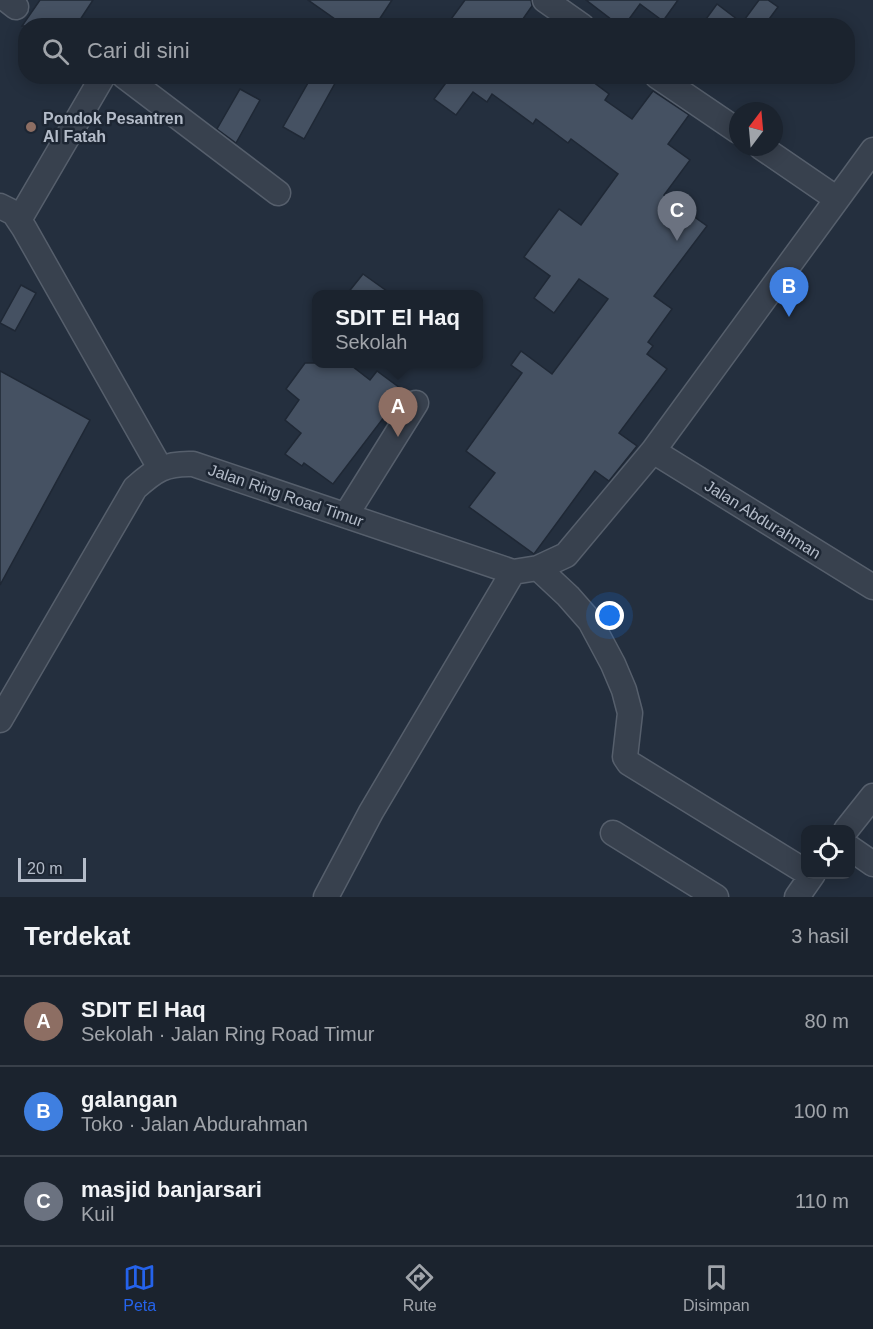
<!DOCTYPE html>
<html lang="id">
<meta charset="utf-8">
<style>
:root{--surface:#1b232e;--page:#242b36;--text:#f1f3f6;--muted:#a0a4aa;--line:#39404a;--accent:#2563eb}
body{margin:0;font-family:Helvetica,sans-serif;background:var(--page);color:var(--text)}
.controls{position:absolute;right:18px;bottom:18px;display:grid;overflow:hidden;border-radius:12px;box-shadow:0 3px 15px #0003}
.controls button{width:54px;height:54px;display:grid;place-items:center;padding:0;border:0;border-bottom:2px solid var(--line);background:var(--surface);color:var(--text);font:30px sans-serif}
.compass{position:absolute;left:729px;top:102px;width:54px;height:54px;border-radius:50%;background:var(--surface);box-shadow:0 3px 15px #0003;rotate:16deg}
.scale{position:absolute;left:18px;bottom:15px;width:68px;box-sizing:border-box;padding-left:6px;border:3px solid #b4bcc9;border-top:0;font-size:16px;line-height:21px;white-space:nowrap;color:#b4bcc9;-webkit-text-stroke:4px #1d2633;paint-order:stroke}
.you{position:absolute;left:610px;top:616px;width:21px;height:21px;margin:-15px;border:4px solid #fff;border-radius:50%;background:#1a73e8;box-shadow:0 0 0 9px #1a73e833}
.badge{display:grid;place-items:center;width:39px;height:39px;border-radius:50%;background:var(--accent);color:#fff;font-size:20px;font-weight:700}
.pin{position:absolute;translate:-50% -50px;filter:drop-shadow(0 2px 3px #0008)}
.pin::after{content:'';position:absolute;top:32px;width:21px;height:18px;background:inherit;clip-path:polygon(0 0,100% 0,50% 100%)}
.popup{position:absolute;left:312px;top:290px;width:171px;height:78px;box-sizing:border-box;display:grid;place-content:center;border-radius:12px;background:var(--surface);filter:drop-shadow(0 2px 4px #0005);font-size:20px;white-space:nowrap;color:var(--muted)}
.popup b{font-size:22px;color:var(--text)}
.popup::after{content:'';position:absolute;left:50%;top:100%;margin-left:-12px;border:12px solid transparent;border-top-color:var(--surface)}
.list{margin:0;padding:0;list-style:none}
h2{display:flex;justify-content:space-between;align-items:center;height:78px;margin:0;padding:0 24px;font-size:26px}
h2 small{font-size:20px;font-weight:400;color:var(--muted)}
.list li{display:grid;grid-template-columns:39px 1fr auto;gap:18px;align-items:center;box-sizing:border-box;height:90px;padding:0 24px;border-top:2px solid var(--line)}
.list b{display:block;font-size:22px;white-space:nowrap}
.list p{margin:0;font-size:20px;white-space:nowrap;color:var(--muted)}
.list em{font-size:20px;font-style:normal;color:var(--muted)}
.icon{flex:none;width:33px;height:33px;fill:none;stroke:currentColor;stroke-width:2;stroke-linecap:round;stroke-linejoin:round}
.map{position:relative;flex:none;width:873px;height:897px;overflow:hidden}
.search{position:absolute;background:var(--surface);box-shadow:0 3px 15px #0003;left:18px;right:18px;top:18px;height:66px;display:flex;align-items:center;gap:15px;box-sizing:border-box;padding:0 21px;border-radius:24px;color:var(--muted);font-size:22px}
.sheet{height:348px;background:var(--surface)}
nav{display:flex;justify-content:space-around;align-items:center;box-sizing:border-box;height:84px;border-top:2px solid var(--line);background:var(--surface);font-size:16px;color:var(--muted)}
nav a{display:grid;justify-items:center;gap:3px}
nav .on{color:var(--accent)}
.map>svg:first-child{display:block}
</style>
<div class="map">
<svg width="873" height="897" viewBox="0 0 873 897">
<rect width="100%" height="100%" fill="#242f3e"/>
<path fill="#455162" stroke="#1f2835" stroke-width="1.5" d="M40,0H93L76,26H22Z
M308,0H392L375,26H345Z
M465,0H531L532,6L518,26H446Z
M586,0H678L663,21L640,4L624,26H620Z
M759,0H768L778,7L764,26H701L717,4L742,23Z
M312,76H339L304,139L283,127Z
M451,76H585L609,94L605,100L632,119L653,91L689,115L668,144L690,160L664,195L707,226L654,296L672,309L648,342L653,346L647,354L667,369L619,433L637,446L609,481L595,471L534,554L469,507L495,473L466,451L522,373L511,365L521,351L552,374L608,299L579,279L554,313L534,298L550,276L524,257L559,209L581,225L618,174L571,139L568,143L536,119L533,124L492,94L487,102L473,92L456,115L434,99Z
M240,89L260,100L236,143L217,129Z
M363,274L391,294H347Z
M21,285L36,293L15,331L0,323Z
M305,363H348L370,380L377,371L404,391L333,484L304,463L302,466L285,454L301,433L285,420L299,400L286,389Z
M0,371L90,420L0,585Z"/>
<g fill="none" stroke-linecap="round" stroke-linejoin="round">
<g stroke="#565f6c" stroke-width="27">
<path id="minor" d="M7,0L16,7
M545,0L582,26
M124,76L278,193
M657,76L738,131
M761,147L837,199
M0,206L14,213L24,228L160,468
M19,220L103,76
M653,451L873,587
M346,515L416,403
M538,568L568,596L590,621L613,664L624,690L630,713L625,757L629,763L806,872
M0,720L135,488C155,470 165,463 193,464L513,572L538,568L566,555L653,451L873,150
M846,830L873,796
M613,833L716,897
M850,848L873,864
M326,897L371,812L513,572
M797,897L813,874"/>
</g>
<use href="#minor" stroke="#38414e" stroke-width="24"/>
</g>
<circle fill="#8d6e63" stroke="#1d2633" stroke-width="2" cx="31" cy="127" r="6"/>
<g text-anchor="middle" stroke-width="5" stroke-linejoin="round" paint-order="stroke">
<g font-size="16" font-weight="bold" fill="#b4bcc9" stroke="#1d2633" text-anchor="start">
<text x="43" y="124">Pondok Pesantren<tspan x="43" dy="18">Al Fatah</tspan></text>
</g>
<g font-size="16" fill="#b4bcc9" stroke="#1d2633">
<text transform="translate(286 495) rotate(19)" y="6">Jalan Ring Road Timur</text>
<text transform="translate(763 519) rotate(32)" y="6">Jalan Abdurahman</text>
</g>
</g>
</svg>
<div class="controls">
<button><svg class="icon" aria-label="locate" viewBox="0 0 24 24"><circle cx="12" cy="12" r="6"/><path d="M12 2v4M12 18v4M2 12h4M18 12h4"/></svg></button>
</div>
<svg class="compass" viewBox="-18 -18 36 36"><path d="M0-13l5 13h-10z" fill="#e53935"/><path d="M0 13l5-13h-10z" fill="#a0a4aa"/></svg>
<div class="scale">20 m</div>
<div class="you"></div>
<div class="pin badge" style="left:398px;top:437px;background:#8d6e63">A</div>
<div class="popup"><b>SDIT El Haq</b>Sekolah</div>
<div class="pin badge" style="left:789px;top:317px;background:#3f7fe0">B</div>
<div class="pin badge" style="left:677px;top:241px;background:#6b7280">C</div>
<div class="search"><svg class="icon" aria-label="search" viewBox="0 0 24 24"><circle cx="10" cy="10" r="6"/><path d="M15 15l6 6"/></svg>Cari di sini</div>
</div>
<section class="sheet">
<h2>Terdekat<small>3 hasil</small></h2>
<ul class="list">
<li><span class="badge" style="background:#8d6e63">A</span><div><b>SDIT El Haq</b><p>Sekolah · Jalan Ring Road Timur</p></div><em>80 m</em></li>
<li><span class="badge" style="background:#3f7fe0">B</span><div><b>galangan</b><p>Toko · Jalan Abdurahman</p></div><em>100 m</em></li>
<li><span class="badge" style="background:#6b7280">C</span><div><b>masjid banjarsari</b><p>Kuil</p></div><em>110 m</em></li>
</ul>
</section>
<nav>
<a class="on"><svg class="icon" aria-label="map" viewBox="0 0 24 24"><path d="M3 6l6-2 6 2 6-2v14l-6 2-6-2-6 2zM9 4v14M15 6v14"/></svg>Peta</a>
<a><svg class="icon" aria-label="directions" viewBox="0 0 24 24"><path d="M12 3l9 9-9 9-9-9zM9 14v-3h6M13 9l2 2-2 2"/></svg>Rute</a>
<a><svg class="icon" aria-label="saved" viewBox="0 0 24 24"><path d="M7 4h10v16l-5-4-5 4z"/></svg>Disimpan</a>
</nav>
